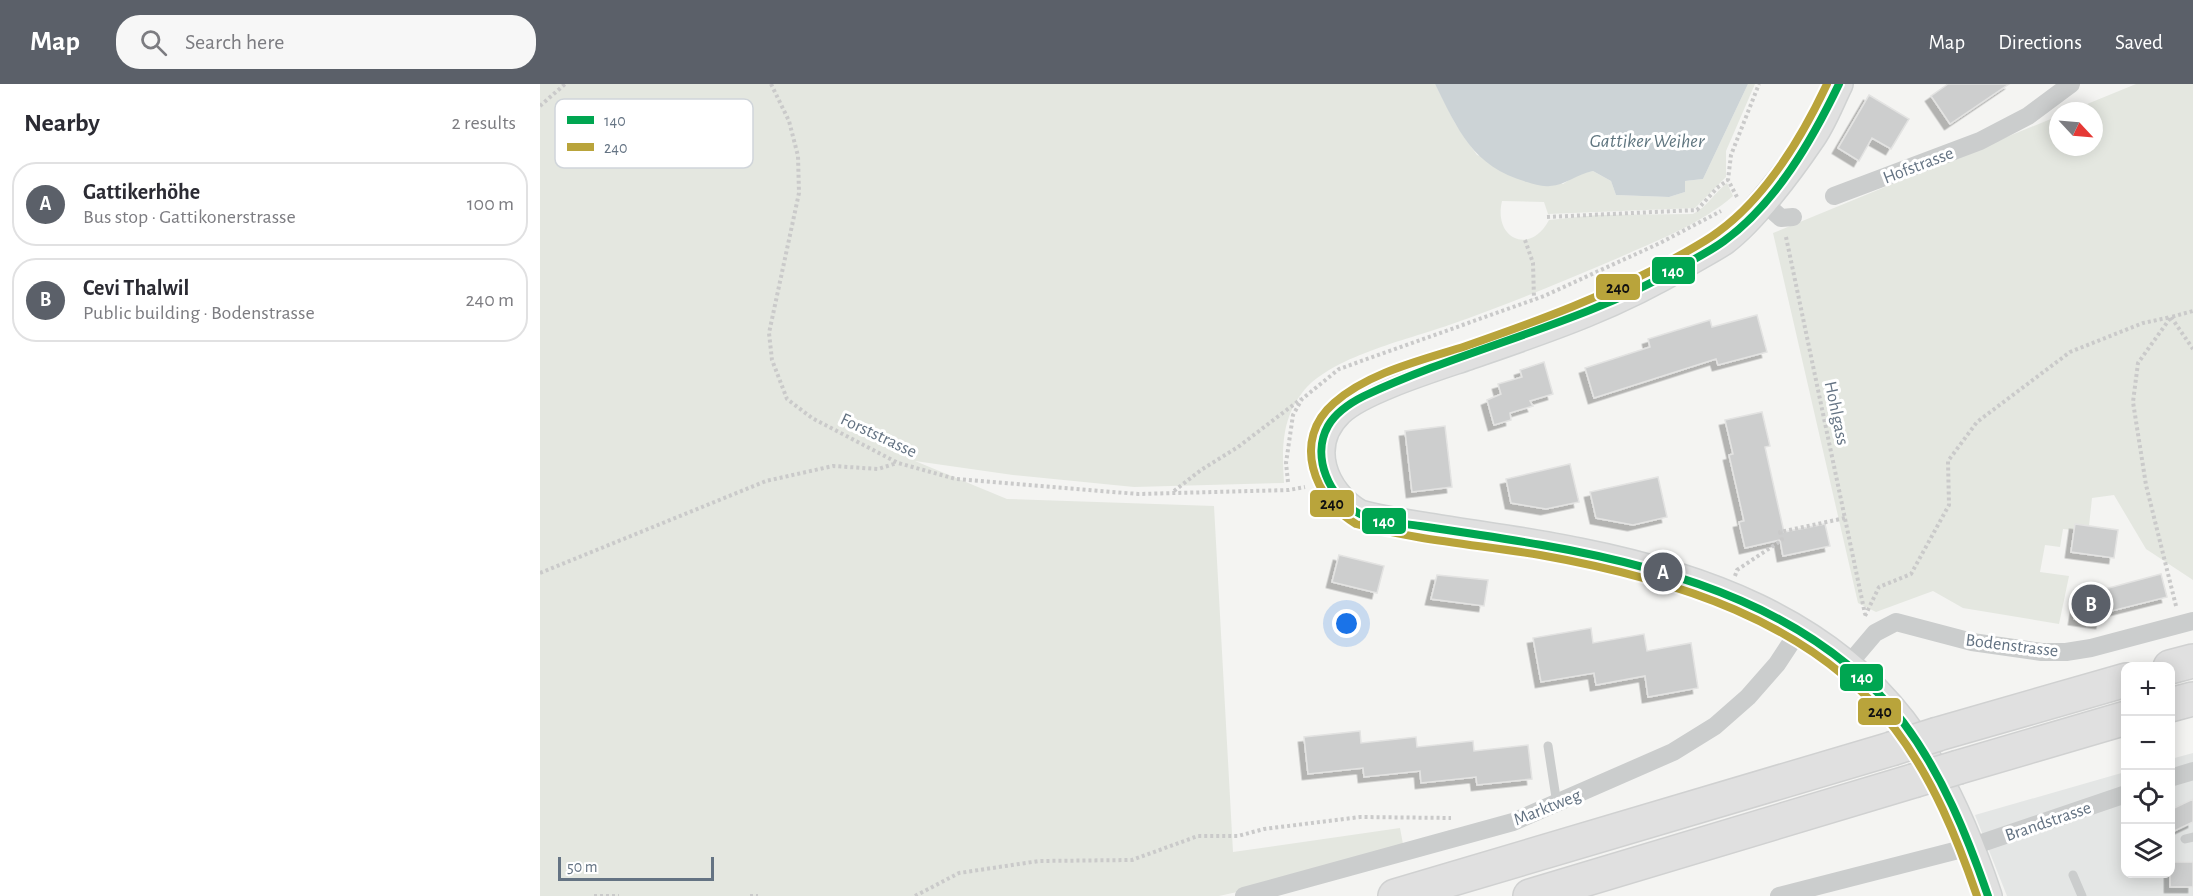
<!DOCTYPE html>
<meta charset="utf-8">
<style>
:root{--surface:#fff;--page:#f7f7f7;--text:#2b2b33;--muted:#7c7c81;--line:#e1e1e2;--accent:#5b6069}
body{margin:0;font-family:"Alegreya Sans",sans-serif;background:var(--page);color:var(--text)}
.controls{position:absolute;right:18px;bottom:18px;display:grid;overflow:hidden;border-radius:12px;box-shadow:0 3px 15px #0003}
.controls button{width:54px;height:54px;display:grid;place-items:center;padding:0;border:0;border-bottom:2px solid var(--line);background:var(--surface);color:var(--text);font:30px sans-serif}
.compass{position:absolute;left:1509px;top:18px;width:54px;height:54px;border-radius:50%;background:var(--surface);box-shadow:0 3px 15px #0003;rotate:116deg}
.scale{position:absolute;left:18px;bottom:15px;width:156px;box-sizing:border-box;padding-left:6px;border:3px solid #647383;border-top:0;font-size:16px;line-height:21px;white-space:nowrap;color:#647383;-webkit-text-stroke:4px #fff;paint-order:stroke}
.you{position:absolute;left:807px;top:540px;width:21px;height:21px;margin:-15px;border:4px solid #fff;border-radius:50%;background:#1a73e8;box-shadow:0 0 0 9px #1a73e833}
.badge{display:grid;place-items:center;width:39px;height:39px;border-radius:50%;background:var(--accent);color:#fff;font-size:20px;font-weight:700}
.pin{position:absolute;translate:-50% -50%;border:3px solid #fff;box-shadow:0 2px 6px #0006}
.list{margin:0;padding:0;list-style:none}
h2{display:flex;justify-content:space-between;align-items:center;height:78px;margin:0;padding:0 24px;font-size:26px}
h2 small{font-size:20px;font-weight:400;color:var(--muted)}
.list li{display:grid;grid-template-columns:39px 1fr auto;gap:18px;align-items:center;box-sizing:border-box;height:84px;margin:0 12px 12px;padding:0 12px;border:2px solid var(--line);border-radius:24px}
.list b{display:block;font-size:22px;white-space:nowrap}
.list p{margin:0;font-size:20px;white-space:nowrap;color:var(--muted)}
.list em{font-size:20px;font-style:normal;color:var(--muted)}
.icon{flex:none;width:33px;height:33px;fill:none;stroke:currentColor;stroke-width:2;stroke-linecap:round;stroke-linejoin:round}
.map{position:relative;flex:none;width:1653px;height:812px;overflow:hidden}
header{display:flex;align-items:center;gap:36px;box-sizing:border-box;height:84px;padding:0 30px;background:var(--accent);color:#fff}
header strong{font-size:28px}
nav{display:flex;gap:33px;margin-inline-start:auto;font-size:21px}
.search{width:420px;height:54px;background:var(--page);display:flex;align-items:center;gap:15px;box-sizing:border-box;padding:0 21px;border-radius:24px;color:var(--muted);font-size:22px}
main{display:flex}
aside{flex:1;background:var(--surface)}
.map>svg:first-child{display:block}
</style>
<header>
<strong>Map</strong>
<div class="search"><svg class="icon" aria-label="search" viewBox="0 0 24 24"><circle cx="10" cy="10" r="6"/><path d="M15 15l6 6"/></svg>Search here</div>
<nav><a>Map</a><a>Directions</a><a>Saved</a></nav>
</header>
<main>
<aside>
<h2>Nearby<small>2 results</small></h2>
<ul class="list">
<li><span class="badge">A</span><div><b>Gattikerhöhe</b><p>Bus stop · Gattikonerstrasse</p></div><em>100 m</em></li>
<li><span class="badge">B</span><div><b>Cevi Thalwil</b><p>Public building · Bodenstrasse</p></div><em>240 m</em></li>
</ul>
</aside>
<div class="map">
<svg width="1653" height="812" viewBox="0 0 1653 812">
<defs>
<filter id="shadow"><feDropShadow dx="-5.5" dy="5.5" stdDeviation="0" flood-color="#0004"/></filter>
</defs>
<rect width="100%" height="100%" fill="#f4f4f2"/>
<path fill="#e4e6e5" d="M1653,669V812H1467L1435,731L1585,688L1586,790H1630L1631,675Z"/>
<path fill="#e4e7e0" d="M0,0H895L915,39L937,71L1023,100L1038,90L1053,87L1071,97L1076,111L1129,113L1145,108V97L1163,95L1208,0H1215L1186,67V93L1155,124L1008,130L1004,118L962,117C953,156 991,171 1009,136L1057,131L1153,130C1168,122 1174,109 1187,99L1193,112C1161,140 1116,157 1078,174C1022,198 966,221 909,241C867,256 789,273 762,309C741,336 742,367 744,399L594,403L473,391L375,377L467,415L674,422L693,768L860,744L865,771L679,812H0Z
M1596,0H1653V496L1606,465L1574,411L1552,414L1549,442L1535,440L1534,446L1523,445L1520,463L1505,461L1500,488L1529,492L1519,540L1423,524L1393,507L1336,528L1318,519L1233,149L1518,32V63H1554V27H1530Z"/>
<path fill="#ccd3d6" d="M895,0H1208L1163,95L1145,97V108L1129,113L1076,111L1071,97L1053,87C1037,90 1026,101 1010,102C1002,103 994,100 987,98C933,83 918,46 895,0Z"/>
<path fill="#cdcece" stroke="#e3e3e2" stroke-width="1.5" filter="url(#shadow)" d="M1408,0H1469L1410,40L1391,12Z
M1329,11L1369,35L1351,65L1332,54L1319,77L1298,64Z
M1217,231L1227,268L1178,281L1176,275L1054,314L1045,284L1110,263L1108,255L1170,236L1172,243Z
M1004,278L1013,310L990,317L993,322L970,329L971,336L954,341L947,316L961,310L958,300L982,293L980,286Z
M1222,328L1230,362L1225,363L1244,448L1285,440L1290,462L1243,472L1240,456L1205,464L1199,438L1204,437L1189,371L1193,370L1185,336Z
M905,342L912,403L872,408L865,347Z
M1030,380L1039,418L1006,425L971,419L966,395Z
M1118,393L1127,433L1093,441L1056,434L1050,408Z
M1535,440L1578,446L1574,474L1531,468Z
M799,471L844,482L837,509L792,498Z
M1621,490L1627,513L1563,529L1561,539L1534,535L1540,501L1565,505Z
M897,491L948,496L944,522L891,515Z
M1051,544L1053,559L1104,550L1107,567L1151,559L1158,604L1108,613L1105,592L1056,601L1054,589L1001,598L993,554Z
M820,647L821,659L876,653L877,663L933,657L934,667L988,661L992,695L937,701L936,693L881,699L880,687L824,693L823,684L768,690L764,653Z
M1653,715V738L1630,749V726Z
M1630,778H1653V803H1630Z"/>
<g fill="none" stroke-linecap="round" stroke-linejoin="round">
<g stroke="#d0d2d2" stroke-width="30">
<path id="secondary" d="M1299,0C1290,18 1282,40 1270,56C1249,87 1213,135 1184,157C1172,165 1158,172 1145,180C1073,223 1006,245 928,272C896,283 821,306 799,328C765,361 783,409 820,430C844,437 870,440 895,444C943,452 992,458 1039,468C1160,492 1284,536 1362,637C1401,688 1428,752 1448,812"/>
</g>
<g stroke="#d0d1d1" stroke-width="36">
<path id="highway" d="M1630,583L1653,577
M1630,621L1653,615
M1398,650L1586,596
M1419,683L1586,634
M855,812L1351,665
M990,812L1373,697"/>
</g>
<path stroke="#cacaca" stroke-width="4" stroke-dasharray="3 3" stroke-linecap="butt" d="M231,0L249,37L258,72L259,109L229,249L232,276L247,315L272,334L358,379L416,395L598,410L749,406L765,403
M0,22L25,0
M1197,113L1188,96L1191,71L1219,0
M1007,133L1157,126L1177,104L1188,96
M1246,153L1325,530
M985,156L993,179L994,215
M748,398L746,379L753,331L762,315L799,285L1004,212L1120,159L1181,127
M634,407L661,386L698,363L761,315
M0,489L226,397L293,382L338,385L357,379
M1195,492L1197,486L1242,456L1240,448L1305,434
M1636,522L1606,401L1593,318L1598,279L1631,233L1653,227
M1325,532L1339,503L1371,490L1409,421L1408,377L1437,338L1530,268L1603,239L1631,233L1653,265
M54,812H79
M210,812H218
M375,812L419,789L499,777L592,776L658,752H698L724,745L820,733L911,734"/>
<path stroke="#cbcdcd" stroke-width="9" d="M1008,662L1017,720
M1645,755L1653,753
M1533,791L1542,812"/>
<path stroke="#cbcdcd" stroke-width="18" d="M1294,112L1440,57L1488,32L1531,0
M1222,117L1241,134L1253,133
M1307,582L1335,549L1356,538L1432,558L1502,568H1526L1551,564L1653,537
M1630,694L1653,687
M704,812L973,738L1133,668L1175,642L1208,613L1237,580L1260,545
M1239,812L1430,763L1586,710"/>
<use href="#secondary" stroke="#e0e0e0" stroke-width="27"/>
<use href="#highway" stroke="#e0e0e0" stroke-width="33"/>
<g stroke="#d0d1d1" stroke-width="36" stroke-linecap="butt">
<path id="highway-bridge" d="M1351,665L1398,650
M1373,697L1419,683"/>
</g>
<use href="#highway-bridge" stroke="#e0e0e0" stroke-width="33"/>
<g stroke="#fff" stroke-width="12">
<path id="bus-1" d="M1299,0C1272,56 1236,119 1184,157C1169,168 1152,176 1137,185C1038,241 926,264 824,312C810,319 796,328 788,342C771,372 789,415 820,430C837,438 862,439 880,442C921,448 962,454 1002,461C1135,484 1278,527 1363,638C1402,690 1427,751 1448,812"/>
</g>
<g stroke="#fff" stroke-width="12">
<path id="bus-2" d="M1287,0C1262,53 1226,113 1178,148C1165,158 1149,166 1135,174C1069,211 998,237 926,262C883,276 829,288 794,319C751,356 774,415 816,440C876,456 939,461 1000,471C1130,494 1272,536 1355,645C1393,695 1417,754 1437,812"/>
</g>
<use href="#bus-1" stroke="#00a651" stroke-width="8"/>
<use href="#bus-2" stroke="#b9a43b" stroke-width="8"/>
</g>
<g text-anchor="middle" stroke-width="6" stroke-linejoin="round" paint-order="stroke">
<g font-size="18" fill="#647383" stroke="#fff">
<text transform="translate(1378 81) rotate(-21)" y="6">Hofstrasse</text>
<text transform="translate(1297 329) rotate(78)" y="6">Hohlgass</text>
<text transform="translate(339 351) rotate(25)" y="6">Forststrasse</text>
<text transform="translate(1472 561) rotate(7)" y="6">Bodenstrasse</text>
<text transform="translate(1007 723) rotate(-22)" y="6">Marktweg</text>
<text transform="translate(1508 737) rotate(-19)" y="6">Brandstrasse</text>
</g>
<g font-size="20" font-style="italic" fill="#5f757f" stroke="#fff">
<text x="1107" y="63">Gattiker Weiher</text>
</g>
</g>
<rect x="15" y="15" width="198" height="69" rx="9" fill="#fff" stroke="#d0d5da" stroke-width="1.5"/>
<rect x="27" y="32" width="27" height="8" fill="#00a651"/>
<rect x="27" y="59" width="27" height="8" fill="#b9a43b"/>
<g font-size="16" fill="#647383">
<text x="64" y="42">140</text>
<text x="64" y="69">240</text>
</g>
<g stroke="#fff" stroke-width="2">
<rect x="1111" y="172" width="45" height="29" rx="6" fill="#00a651"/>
<rect x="1055" y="189" width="46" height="28" rx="6" fill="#b9a43b"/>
<rect x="769" y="405" width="46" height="29" rx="6" fill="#b9a43b"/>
<rect x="821" y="423" width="46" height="28" rx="6" fill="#00a651"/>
<rect x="1299" y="579" width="45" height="29" rx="6" fill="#00a651"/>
<rect x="1317" y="613" width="45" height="29" rx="6" fill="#b9a43b"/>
</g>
<g font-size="16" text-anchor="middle" font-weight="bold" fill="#fff">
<text x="1133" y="193">140</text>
<text x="844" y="443">140</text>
<text x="1322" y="599">140</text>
</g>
<g font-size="16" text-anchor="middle" font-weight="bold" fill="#111">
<text x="1078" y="209">240</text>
<text x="792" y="425">240</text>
<text x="1340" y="633">240</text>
</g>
</svg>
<div class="controls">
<button>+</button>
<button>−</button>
<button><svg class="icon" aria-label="locate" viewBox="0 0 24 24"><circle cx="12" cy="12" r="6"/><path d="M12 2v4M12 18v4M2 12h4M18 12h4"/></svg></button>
<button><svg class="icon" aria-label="layers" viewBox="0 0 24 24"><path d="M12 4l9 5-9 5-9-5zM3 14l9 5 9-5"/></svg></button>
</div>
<svg class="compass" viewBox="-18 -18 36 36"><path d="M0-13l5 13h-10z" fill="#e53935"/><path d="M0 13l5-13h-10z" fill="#7c7c81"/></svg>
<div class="scale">50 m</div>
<div class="you"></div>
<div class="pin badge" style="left:1123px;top:488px">A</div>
<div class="pin badge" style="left:1551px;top:520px">B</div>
</div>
</main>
